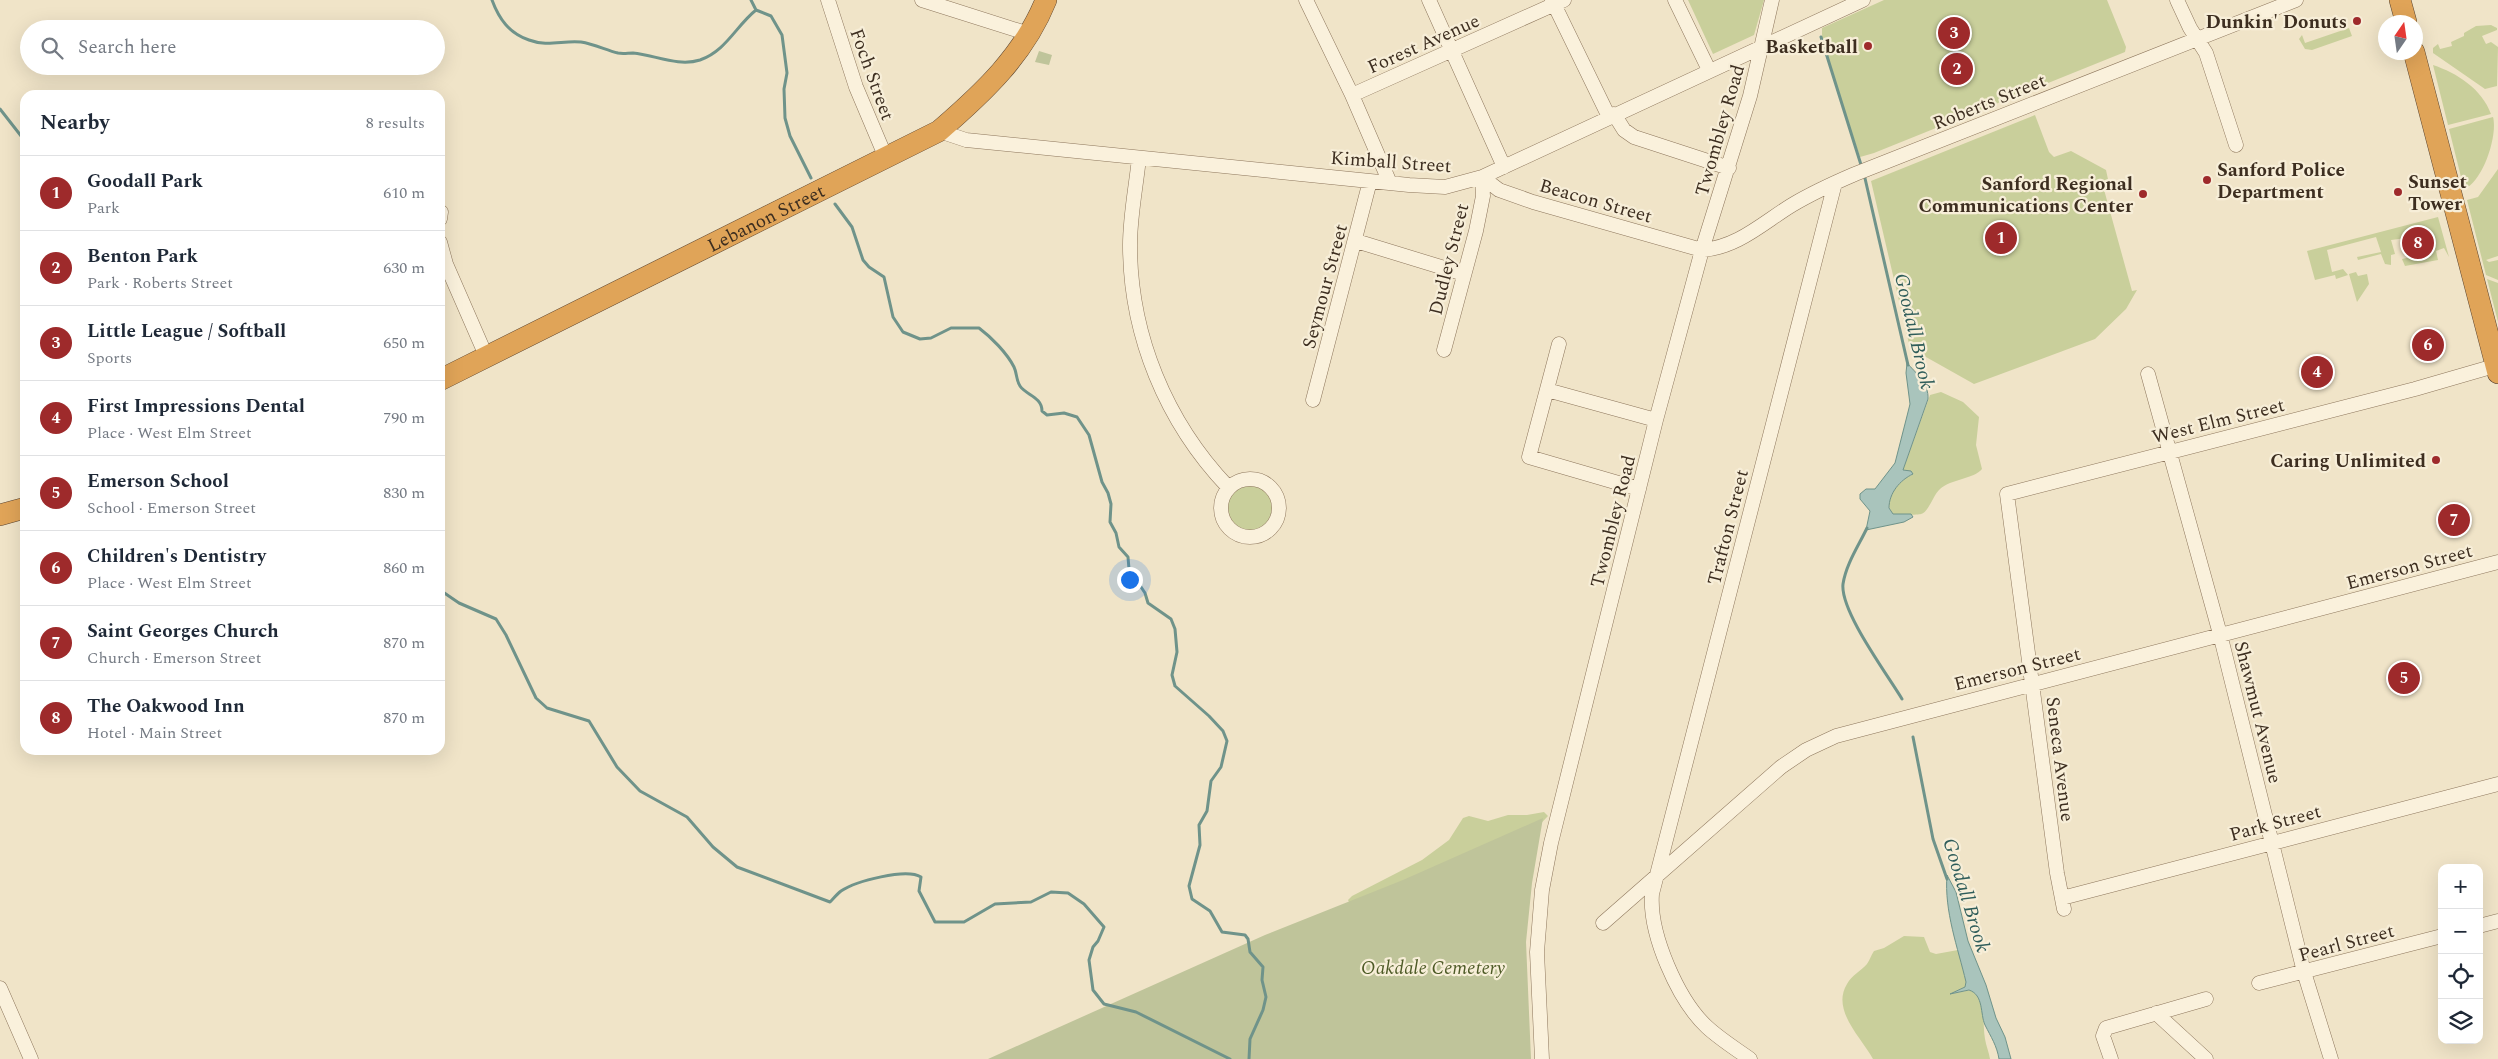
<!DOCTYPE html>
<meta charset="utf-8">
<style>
:root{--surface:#fff;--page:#f2f2f3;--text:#1f2937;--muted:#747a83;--line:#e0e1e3;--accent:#9e2a2b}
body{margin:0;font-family:Spectral,serif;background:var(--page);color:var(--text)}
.controls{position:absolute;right:15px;bottom:15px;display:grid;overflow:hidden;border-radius:10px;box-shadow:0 5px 20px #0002}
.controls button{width:45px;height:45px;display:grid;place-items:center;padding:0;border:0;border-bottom:1px solid var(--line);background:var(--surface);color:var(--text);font:25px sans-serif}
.compass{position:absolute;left:2378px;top:15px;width:45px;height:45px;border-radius:50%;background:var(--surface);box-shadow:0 5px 20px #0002;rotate:13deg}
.you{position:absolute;left:1129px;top:579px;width:18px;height:18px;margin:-12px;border:4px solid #fff;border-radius:50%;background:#1a73e8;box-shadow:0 0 0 8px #1a73e833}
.badge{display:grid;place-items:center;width:32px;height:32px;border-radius:50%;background:var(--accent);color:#fff;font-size:16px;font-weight:700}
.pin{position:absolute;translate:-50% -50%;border:2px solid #fff;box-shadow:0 1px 5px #0006}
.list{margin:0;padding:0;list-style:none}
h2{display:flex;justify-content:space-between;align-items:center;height:65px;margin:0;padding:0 20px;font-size:21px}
h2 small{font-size:16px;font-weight:400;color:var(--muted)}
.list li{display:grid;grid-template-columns:32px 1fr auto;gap:15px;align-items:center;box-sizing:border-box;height:75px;padding:0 20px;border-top:1px solid var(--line)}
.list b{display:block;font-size:19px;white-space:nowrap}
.list p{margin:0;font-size:16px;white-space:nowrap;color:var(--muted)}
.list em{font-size:16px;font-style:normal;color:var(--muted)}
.icon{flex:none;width:28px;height:28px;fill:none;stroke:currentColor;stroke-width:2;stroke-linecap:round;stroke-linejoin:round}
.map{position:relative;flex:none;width:2498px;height:1059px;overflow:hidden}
.search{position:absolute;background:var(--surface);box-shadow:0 5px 20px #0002;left:20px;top:20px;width:425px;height:55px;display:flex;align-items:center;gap:12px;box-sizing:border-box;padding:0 18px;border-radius:28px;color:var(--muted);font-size:19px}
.panel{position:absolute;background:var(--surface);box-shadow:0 5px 20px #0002;left:20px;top:90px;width:425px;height:665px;border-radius:15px}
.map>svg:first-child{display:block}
</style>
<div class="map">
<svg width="2498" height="1059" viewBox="0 0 2498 1059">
<rect width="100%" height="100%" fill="#f0e4c8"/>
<path fill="#c9cf9b" d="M1688,0H1764L1754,35L1713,54Z
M1884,0H2107L2126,47L2125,52L1874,153L1860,157L1822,44V28Z
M2491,25L2497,28V30L2482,36L2486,44L2491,42L2498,47L2497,86L2485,89L2433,53V48L2438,44L2440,49L2452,46L2451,42L2464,36V33L2476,26Z
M2349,28L2352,36L2312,50L2305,49L2299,39L2302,35L2305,43Z
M2433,65C2457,73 2482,89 2491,114L2448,125Z
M2035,115L2049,152L2054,157L2071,151L2106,170L2109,184L2103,186L2132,291L2137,290L2126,309L2095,339L1974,384L1910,348L1871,181Z
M2493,117C2498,135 2483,182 2464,189L2449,129Z
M2498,169V256L2486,260L2489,262L2498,260V280L2486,275L2467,200L2478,197Z
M2438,217L2449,257L2444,248L2436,251L2438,260L2405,266L2402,259L2433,252V241L2430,240L2428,234L2423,235L2421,229L2414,231L2415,237L2391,240L2395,254L2391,255V265L2385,264L2381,254L2358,260L2357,257L2381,252L2376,237L2327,250L2332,272L2343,269L2348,275L2336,279L2335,275L2315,280L2307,251Z
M2356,272L2358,276L2367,274L2369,284L2357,302L2349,274Z
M2487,279L2498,283V322Z
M1941,392L1963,402L1979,417L1976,445L1982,469C1974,479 1951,479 1940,489C1933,495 1929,512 1921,514C1918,515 1897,515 1893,514C1881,501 1899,480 1912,475L1909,471L1903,470L1930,395Z
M1227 508a23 23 0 1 1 46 0a23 23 0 1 1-46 0Z
M1544,812L1548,816L1521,844L1351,906L1348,900L1352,896L1422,860L1449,840L1463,818L1469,816L1488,821L1508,815H1527Z
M1904,936L1924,937L1930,952L1936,954L1958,950L1966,982L1965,987L1950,994L1971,990C1987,1002 1982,1022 1985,1039C1986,1046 1989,1052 1990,1059H1873C1861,1037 1831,1010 1847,984C1852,975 1861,971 1867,964C1870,960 1871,955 1874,951L1884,948Z"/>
<path fill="#bfc49a" d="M1039,51L1052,55L1049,65L1035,62Z
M1543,818L1532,883L1526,942L1531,1059H988L1265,935L1403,880Z"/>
<path fill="#a9c4bc" stroke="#6f938a" d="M1907,363C1916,373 1929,384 1928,399L1903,470L1911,471L1913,474C1900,480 1889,493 1889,508L1893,514H1911L1913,517L1904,522L1866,530L1870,511L1860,499V494L1866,489H1875L1895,463L1907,416L1910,404L1906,373Z
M1947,875L1956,892L1968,941L1986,985L1996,1018L2005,1037L2011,1059H1999C1997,1046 1991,1037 1985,1025C1980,1014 1984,995 1969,990L1950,994L1965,987L1966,982C1958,948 1944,911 1947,875Z"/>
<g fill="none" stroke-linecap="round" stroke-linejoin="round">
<path stroke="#6f938a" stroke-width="3" d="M492,0C499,19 509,33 529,40C547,47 564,40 581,42C594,44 606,50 618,53C623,54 628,53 633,53C655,55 678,67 700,60C726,51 736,26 756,10
M751,0L756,10L771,16L782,35L787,73L784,89L785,118L790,136L811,178
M1821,37L1862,168
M0,109L25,141
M1864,174L1908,365
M835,204L852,227L863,260L869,267L884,277L893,317L903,332L920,339L931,338L951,328H979C991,337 1007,353 1014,367C1017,373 1016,380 1020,386C1026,395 1042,397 1042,411L1047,415L1064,413L1077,417L1089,435L1102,482L1108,493L1111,504L1110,522L1116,533L1119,547L1128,557L1129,569L1145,593L1148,603L1171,619L1175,629L1177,652L1172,675L1175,686L1209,716L1223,731L1227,741L1221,767L1211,781L1207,811L1199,825L1200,845L1189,886L1192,899L1210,911L1222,932L1245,935L1248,939L1250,952L1263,967L1262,980L1266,997L1263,1010L1250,1039L1249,1059
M1867,528C1859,545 1846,564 1843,584C1840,611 1887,674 1902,699
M440,590L459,603L496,619L506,635L536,698L547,708L589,721L617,767L640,791L687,817L713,847L737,867L830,902C833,899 837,894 841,891C856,881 906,868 921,877L919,891L935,922H964L995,904L1031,902L1051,892L1068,893L1084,904L1104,927L1098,941L1093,947L1089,960L1093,990L1104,1004L1136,1012L1230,1059
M1913,737L1933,839L1947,879"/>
<g stroke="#8d765c" stroke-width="15">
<path id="minor" d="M828,0L856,87L886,158
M922,0L1029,34
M1306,0L1352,95L1390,183
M1429,0L1504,167
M1552,0L1609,117
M1675,0L1709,70
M2177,0L2190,28L2206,53L2236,145
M1352,95L1564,0
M1614,114L1624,130L1634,137L1729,168
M939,131L966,140L1409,185L1445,187L1482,177L1863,0
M1139,158C1136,187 1130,216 1130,245C1130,335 1166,422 1228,487
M1482,177L1499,190L1533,202L1702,250C1737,248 1764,222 1792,205C1812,193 1834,183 1855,174L2296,0
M440,219L441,212
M1356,241L1464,274
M440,242L446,264L487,358
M1559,344L1529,457L1639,489
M1444,350L1476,231L1483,196L1482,177
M2148,374L2220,634L2304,972L2331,1059
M1547,390L1656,420
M1313,400L1370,181
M1221 508a29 29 0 1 1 58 0a29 29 0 1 1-58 0Z
M2062,898L2498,784
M2064,909L2057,873L2007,494L2415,389L2498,365
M1603,923L1781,767L1806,750L1836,736L2498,562
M2479,926L2498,921
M2259,983L2442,936
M0,988L31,1059
M2156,1013L2206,1059
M1542,1059L1537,952L1542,890L1551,843L1656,420L1702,250L1750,96L1772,0
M1750,1059C1736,1049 1720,1039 1707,1027C1678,1000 1649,934 1652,894L1835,183
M2111,1059L2103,1036L2106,1028L2206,999"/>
</g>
<g stroke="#5b4430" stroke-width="22">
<g id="highway">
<path d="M2400,0L2406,22"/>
<path d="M2414,52L2498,373"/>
<path id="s1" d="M440,380L939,131C983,93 1024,55 1046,0"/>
<path d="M0,515L25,508"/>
</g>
</g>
<use href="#minor" stroke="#faf1dc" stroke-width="14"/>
<use href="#highway" stroke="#e0a458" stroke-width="21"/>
</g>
<g fill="#9e2a2b" stroke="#f7eed8" stroke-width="2">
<circle cx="2357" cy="21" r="5"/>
<circle cx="1868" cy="46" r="5"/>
<circle cx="2207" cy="180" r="5"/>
<circle cx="2398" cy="192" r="5"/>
<circle cx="2143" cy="194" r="5"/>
<circle cx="2436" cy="460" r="5"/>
</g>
<g text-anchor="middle" stroke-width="4.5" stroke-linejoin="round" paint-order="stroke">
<g font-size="19" font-weight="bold" fill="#3d2e20" stroke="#f7eed8" text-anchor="end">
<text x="2347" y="28">Dunkin' Donuts</text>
<text x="1858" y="53">Basketball</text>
<text x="2217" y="176" text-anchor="start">Sanford Police<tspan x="2217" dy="22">Department</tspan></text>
<text x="2408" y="188" text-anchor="start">Sunset<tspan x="2408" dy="22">Tower</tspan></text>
<text x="2133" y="190">Sanford Regional<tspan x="2133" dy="22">Communications Center</tspan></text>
<text x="2426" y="467">Caring Unlimited</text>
</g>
<g font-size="19" fill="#3d2e20" stroke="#f7eed8">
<text transform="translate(1423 43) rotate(-24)" y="7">Forest Avenue</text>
<text transform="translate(873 74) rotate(70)" y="7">Foch Street</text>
<text transform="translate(1989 101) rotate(-22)" y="7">Roberts Street</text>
<text transform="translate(1719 130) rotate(-74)" y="7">Twombley Road</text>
<text transform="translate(1391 161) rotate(4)" y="7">Kimball Street</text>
<text transform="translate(1596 200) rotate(16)" y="7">Beacon Street</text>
<text dy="7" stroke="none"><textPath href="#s1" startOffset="364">Lebanon Street</textPath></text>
<text transform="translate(1448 259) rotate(-76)" y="7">Dudley Street</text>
<text transform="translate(1324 286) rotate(-75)" y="7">Seymour Street</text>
<text transform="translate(2218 420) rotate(-14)" y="7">West Elm Street</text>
<text transform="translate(1612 521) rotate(-76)" y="7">Twombley Road</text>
<text transform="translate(1727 527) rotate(-76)" y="7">Trafton Street</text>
<text transform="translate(2409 566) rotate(-15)" y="7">Emerson Street</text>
<text transform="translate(2017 668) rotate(-14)" y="7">Emerson Street</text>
<text transform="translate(2259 712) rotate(76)" y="7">Shawmut Avenue</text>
<text transform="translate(2061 759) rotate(83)" y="7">Seneca Avenue</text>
<text transform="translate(2275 822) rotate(-15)" y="7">Park Street</text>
<text transform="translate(2346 942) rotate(-15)" y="7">Pearl Street</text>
</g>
<g font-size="19" font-style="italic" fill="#4d5a26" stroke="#f7eed8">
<text x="1433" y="974">Oakdale Cemetery</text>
</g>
<g font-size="20" font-style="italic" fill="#2f5d5a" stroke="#f7eed8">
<text transform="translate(1915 331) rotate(77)" y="7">Goodall Brook</text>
<text transform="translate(1967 895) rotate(73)" y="7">Goodall Brook</text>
</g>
</g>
</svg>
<div class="controls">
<button>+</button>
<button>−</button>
<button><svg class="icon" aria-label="locate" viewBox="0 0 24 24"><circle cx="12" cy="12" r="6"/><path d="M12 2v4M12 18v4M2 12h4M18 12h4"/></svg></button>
<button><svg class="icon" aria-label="layers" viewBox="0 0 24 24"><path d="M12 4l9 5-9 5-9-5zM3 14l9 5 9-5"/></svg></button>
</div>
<svg class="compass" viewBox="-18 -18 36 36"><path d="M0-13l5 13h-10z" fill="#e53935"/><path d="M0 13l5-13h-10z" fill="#747a83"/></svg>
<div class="you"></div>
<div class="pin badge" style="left:2001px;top:238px">1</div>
<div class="pin badge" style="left:1957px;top:69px">2</div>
<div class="pin badge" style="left:1954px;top:33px">3</div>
<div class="pin badge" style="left:2317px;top:372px">4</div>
<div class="pin badge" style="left:2404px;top:678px">5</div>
<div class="pin badge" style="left:2428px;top:345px">6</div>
<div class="pin badge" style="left:2454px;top:520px">7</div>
<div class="pin badge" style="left:2418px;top:243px">8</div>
<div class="search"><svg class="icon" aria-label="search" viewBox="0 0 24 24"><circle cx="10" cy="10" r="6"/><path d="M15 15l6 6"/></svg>Search here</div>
<section class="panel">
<h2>Nearby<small>8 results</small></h2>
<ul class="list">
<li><span class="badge">1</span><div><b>Goodall Park</b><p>Park</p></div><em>610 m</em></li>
<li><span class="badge">2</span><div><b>Benton Park</b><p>Park · Roberts Street</p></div><em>630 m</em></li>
<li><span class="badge">3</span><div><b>Little League / Softball</b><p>Sports</p></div><em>650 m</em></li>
<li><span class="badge">4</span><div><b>First Impressions Dental</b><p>Place · West Elm Street</p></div><em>790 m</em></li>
<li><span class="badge">5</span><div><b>Emerson School</b><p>School · Emerson Street</p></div><em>830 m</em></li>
<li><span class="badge">6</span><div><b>Children's Dentistry</b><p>Place · West Elm Street</p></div><em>860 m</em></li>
<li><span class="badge">7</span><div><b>Saint Georges Church</b><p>Church · Emerson Street</p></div><em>870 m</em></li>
<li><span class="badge">8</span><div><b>The Oakwood Inn</b><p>Hotel · Main Street</p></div><em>870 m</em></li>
</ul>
</section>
</div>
